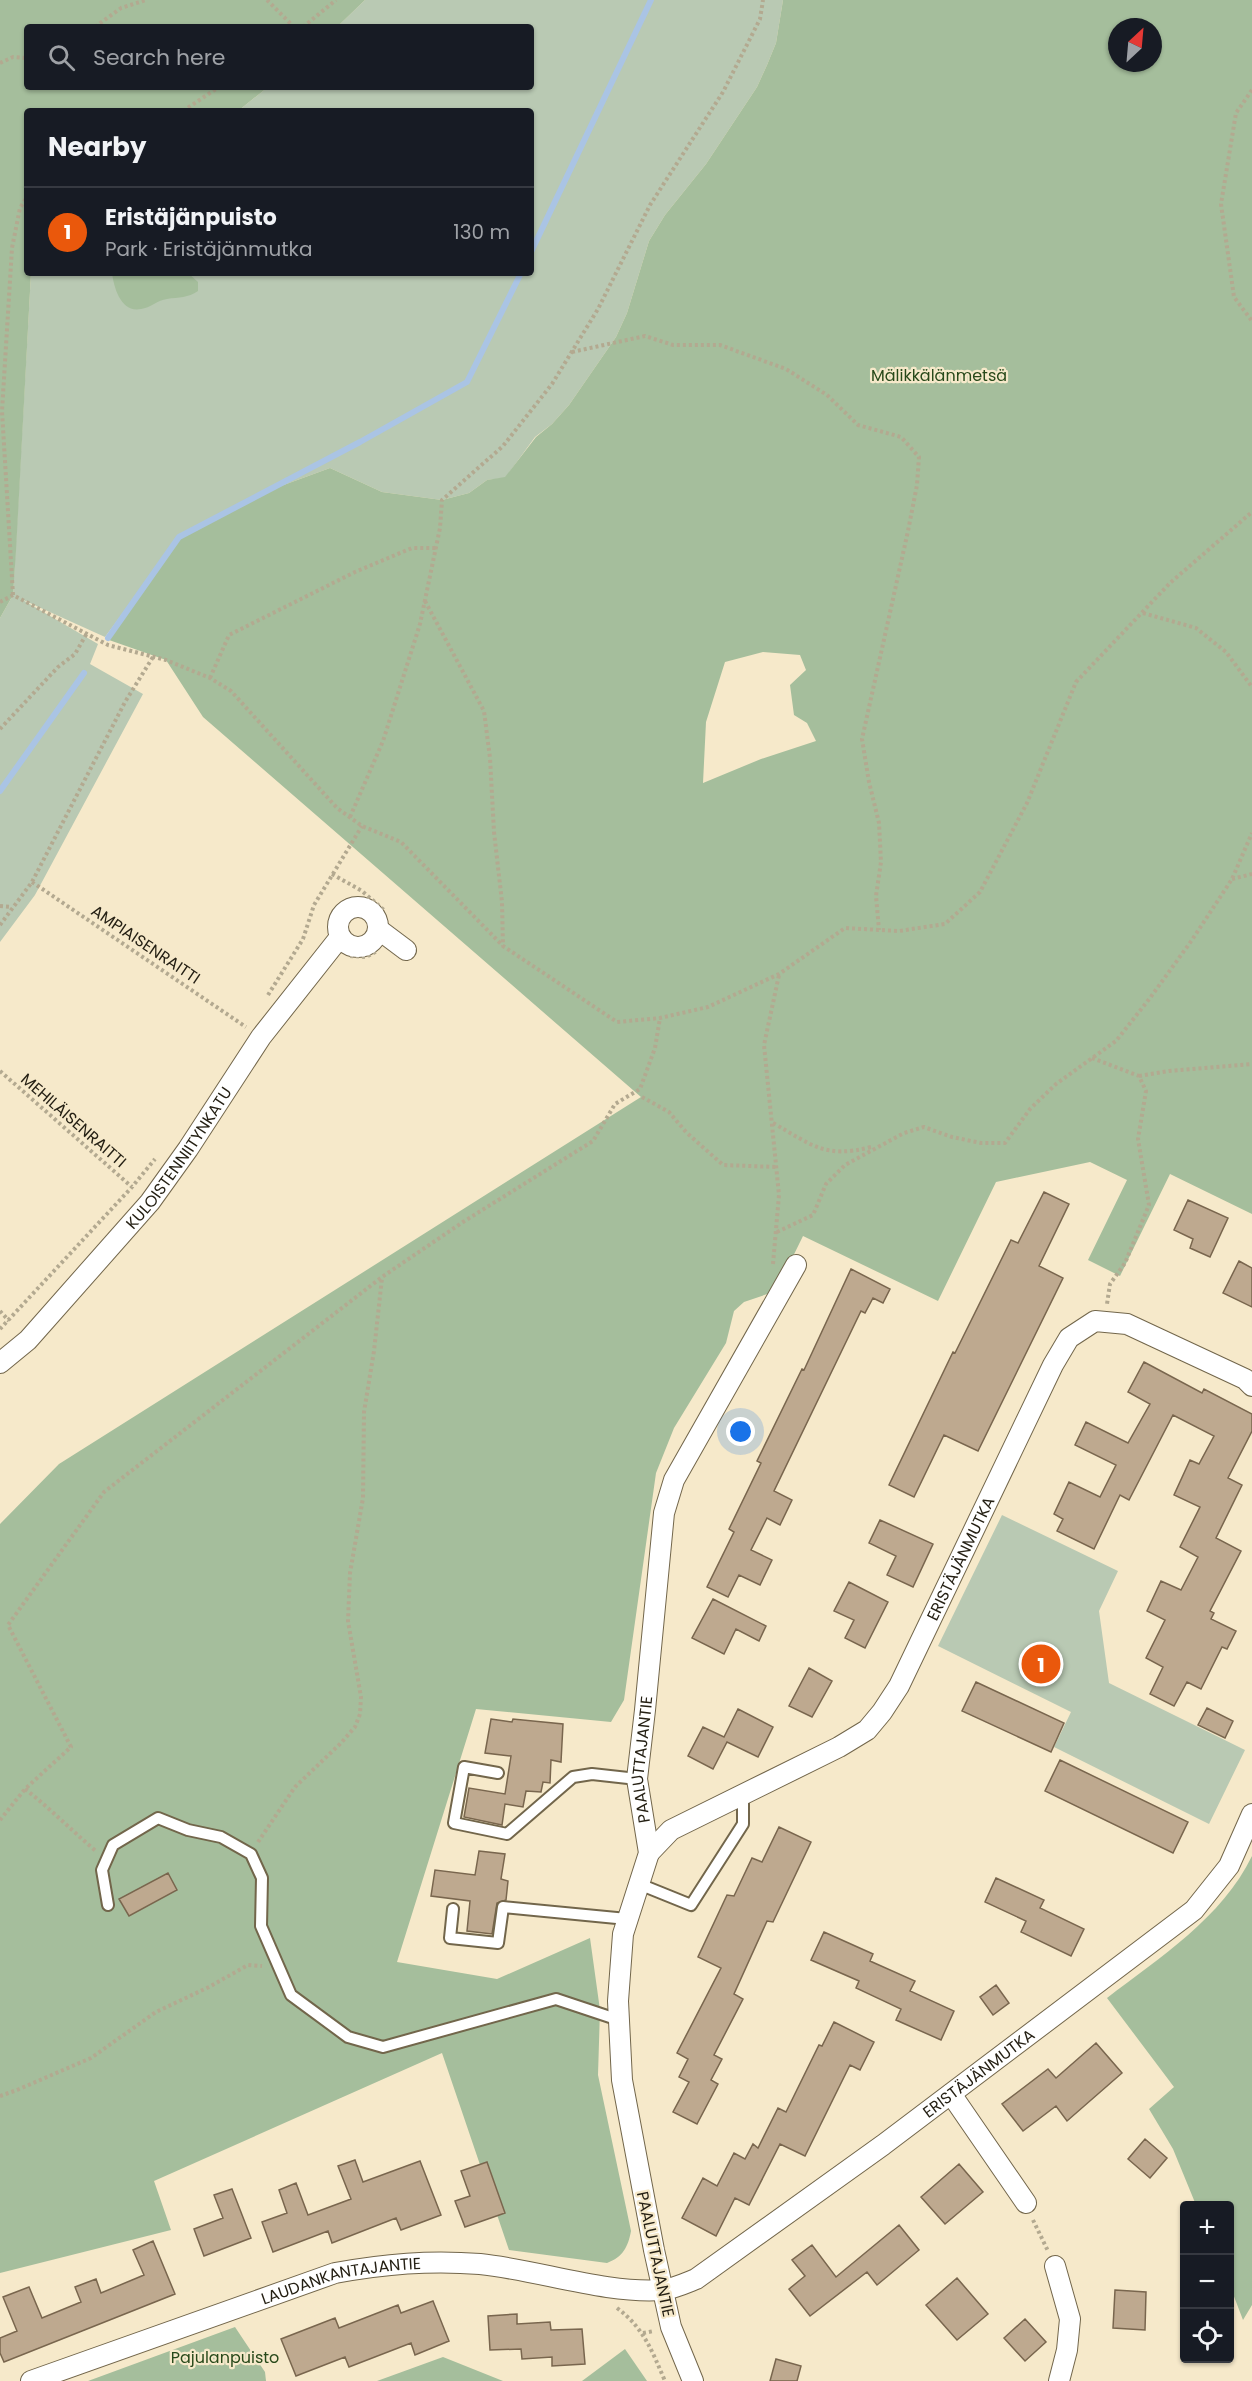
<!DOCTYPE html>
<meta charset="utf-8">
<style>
:root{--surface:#171b24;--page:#242831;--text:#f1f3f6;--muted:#9ea1a6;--line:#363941;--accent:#ea580c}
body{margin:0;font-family:Poppins,sans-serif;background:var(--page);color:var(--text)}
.controls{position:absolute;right:18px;bottom:18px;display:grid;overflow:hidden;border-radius:6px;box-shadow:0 2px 4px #0004}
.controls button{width:54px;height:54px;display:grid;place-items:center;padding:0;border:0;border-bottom:2px solid var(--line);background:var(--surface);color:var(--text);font:30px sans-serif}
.compass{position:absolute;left:1108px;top:18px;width:54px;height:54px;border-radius:50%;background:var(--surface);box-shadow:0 2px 4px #0004;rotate:26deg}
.you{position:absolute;left:741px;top:1432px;width:21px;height:21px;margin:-15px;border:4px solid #fff;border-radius:50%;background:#1a73e8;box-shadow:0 0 0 9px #1a73e833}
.badge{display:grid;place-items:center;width:39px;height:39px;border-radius:50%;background:var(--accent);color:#fff;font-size:20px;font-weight:700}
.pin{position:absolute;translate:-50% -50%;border:3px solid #fff;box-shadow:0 2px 6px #0006}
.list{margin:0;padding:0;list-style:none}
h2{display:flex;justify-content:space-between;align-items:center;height:78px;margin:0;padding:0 24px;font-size:26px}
h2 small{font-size:20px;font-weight:400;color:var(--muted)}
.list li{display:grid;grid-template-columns:39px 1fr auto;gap:18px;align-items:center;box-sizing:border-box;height:90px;padding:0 24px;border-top:2px solid var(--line)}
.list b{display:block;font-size:22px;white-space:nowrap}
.list p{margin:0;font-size:20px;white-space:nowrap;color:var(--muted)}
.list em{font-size:20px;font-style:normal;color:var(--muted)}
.icon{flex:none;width:33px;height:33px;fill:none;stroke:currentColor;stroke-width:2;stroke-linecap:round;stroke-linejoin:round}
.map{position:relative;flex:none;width:1252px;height:2381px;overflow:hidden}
.search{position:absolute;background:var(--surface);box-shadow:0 2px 4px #0004;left:24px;top:24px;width:510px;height:66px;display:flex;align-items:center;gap:15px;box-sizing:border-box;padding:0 21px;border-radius:6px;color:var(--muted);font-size:22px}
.panel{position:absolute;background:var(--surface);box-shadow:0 2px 4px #0004;left:24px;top:108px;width:510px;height:168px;border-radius:6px}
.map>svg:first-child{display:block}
</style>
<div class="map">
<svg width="1252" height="2381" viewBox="0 0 1252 2381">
<rect width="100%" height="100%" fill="#f6e9ca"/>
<path fill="#b9c9b3" d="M365,0H783L776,43L767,65L757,87L706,164L665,215L649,241L627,313L616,337L569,405L552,424L535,437L505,478L487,480L469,493L442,500L382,492L330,468L270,490L179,537L105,637L21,599L98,644L90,664L143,694L35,895L0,942V618L13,595L31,273H531V111H238L268,87H531V27H337Z
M1002,1515L1118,1571L1099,1611L1109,1683L1245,1750L1209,1824L1054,1747L1071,1712L938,1646Z"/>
<path fill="#a5be9c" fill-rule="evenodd" d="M0,0H365L337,27H27V87H268L238,111H27V273H31L16,551L13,595L0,618Z
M783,0H1252V1214L1170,1174L1120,1276L1088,1260L1127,1180L1090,1162L996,1182L938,1301L803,1236L776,1291L744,1302L734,1311L726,1343L674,1428L656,1473L624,1700L611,1722L476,1709L397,1962L497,1979L590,1938L600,2010L598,2075L631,2231C628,2247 623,2257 607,2263L509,2250L442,2053L154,2181L171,2230L0,2273V1524L59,1464L641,1097L203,717L166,660L109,640L179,537L270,490L330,468L382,492L442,500L469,493L487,480L505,477L536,437L552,424L569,405L616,337L627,313L649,241L665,215L706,164L757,87L767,65L776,43ZM1117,27H1153V63H1117ZM763,652L800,655L806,670L790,685L794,715L807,723L816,741L761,759L703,783L706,722L725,662Z
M112,273H188L198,282V291C188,298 179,297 167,299C158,300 150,308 141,309C121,313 114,288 112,273Z
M1252,1856V2305L1243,2320L1230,2286V2206L1196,2205L1173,2149L1149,2109L1174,2087L1107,1998C1160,1957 1222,1918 1252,1856Z
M235,2327L265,2372L266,2381H88Z
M625,2349L647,2381H582Z
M443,2357L503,2381H377Z"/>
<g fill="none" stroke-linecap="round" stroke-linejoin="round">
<path stroke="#aac4e4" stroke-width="6" d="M531,252L651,0
M108,638L179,537L360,442L467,382L521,273
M0,791L84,673"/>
</g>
<path fill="#bea98f" stroke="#79664e" stroke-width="1.5" d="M1044,1192L1069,1204L1039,1266L1063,1278L978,1451L944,1435L914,1497L889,1485L953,1352L955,1353L1011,1240L1018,1243Z
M1188,1200L1228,1218L1210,1257L1190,1248L1193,1239L1174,1230Z
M1239,1261L1252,1268V1307L1223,1293Z
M851,1269L890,1289L883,1303L873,1298L865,1313L861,1311L774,1491L792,1500L780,1525L767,1518L751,1550L772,1560L760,1585L739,1575L728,1597L707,1587L734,1532L729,1529L761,1463L757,1461L802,1369L804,1370Z
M1144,1362L1202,1393L1204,1389L1252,1414V1431L1228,1478L1242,1485L1216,1538L1241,1551L1210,1611L1214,1613L1211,1619L1236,1631L1227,1649L1222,1647L1201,1689L1187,1682L1174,1706L1150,1694L1163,1667L1146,1658L1165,1620L1147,1611L1161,1581L1181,1590L1198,1557L1180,1547L1200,1507L1174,1495L1190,1460L1199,1464L1214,1436L1173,1415L1129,1500L1120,1495L1094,1549L1057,1531L1063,1519L1054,1514L1069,1482L1100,1497L1116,1465L1075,1445L1086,1422L1128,1443L1150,1404L1128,1392Z
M880,1520L933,1544L913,1587L887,1575L896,1556L869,1543Z
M849,1582L888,1602L865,1648L845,1638L854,1620L834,1611Z
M713,1599L766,1626L759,1641L736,1629L724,1654L692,1638Z
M809,1668L832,1681L812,1717L789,1706Z
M976,1682L1064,1723L1051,1752L962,1711Z
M1207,1708L1233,1721L1225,1738L1198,1725Z
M738,1709L773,1727L758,1757L727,1742L713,1769L688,1756L703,1727L724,1737Z
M491,1719L512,1722L513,1719L563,1724L561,1762L551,1760L550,1783L543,1782L541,1792L526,1791L523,1807L505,1804L502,1825L464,1817L469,1788L505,1794L511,1756L485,1753Z
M1060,1760L1188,1822L1173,1853L1045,1791Z
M779,1827L811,1842L773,1922L767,1921L734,1994L743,1999L714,2055L722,2059L711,2080L718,2084L697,2124L673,2112L689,2082L679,2077L688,2059L677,2053L721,1968L698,1957L727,1895L734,1896L752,1858L762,1862Z
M479,1851L505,1854L501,1879L508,1881L506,1900L497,1903L492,1934L467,1931L470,1901L431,1896L435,1870L475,1875Z
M168,1873L177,1890L129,1916L119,1899Z
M996,1878L1044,1900L1040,1908L1084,1929L1071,1956L1021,1932L1026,1921L985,1902Z
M824,1932L873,1954L870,1961L915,1981L910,1991L954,2011L941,2040L896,2020L901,2009L856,1988L859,1981L811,1960Z
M996,1985L1009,2003L993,2015L980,1997Z
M834,2022L874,2042L860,2070L850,2065L805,2156L780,2144L749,2205L735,2198L716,2236L682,2218L703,2178L717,2186L734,2153L745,2159L753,2144L758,2148L778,2108L786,2112L819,2045L822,2046Z
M1096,2043L1122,2073L1067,2121L1056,2106L1023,2131L1002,2104L1048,2069L1056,2078Z
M1145,2139L1167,2158L1150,2178L1128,2159Z
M355,2160L363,2182L420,2161L441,2215L401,2230L396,2218L332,2243L328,2231L273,2252L262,2222L287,2213L279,2190L296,2183L308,2215L351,2199L338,2166Z
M487,2162L505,2213L465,2227L455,2201L470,2196L461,2171Z
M959,2164L983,2192L945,2224L921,2197Z
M232,2189L251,2238L204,2256L194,2229L223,2218L214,2195Z
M899,2225L919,2250L877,2285L867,2272L810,2316L789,2289L805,2276L792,2260L812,2245L836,2277Z
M153,2241L175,2294L4,2362L0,2353V2338L17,2331L3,2297L29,2287L42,2318L81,2302L75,2287L96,2279L101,2293L144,2275L133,2250Z
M957,2278L988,2314L957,2340L926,2305Z
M1115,2290L1146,2292L1145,2330L1113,2328Z
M433,2301L449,2341L415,2355L411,2343L349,2367L345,2357L296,2376L281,2339L335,2318L339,2328L398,2305L401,2313Z
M517,2314V2324L550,2322L551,2330L582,2329L585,2364L552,2366V2357L522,2359L521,2349L490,2350L488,2316Z
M1025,2319L1046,2342L1025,2361L1004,2338Z
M776,2359L801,2366L797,2381H770Z"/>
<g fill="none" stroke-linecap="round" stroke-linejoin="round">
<g stroke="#72664b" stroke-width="14">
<path id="service" d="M498,1773L464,1767L454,1823L507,1834L573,1777L592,1774L637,1779
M639,1884L691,1905L743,1824V1795
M108,1905L102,1870L113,1845L158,1818L188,1830L221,1837L251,1854L262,1878L261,1926L291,1995L348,2037L383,2047L556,1999L619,2020
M453,1909L450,1938L498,1943L503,1907L627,1919"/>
</g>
<g stroke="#72664b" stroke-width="22">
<g id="minor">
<circle cx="358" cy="927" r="20"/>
<path d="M378,929L406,950"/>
<path id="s1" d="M0,1363L28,1340L150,1202L188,1149L261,1037L340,937"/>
<path id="s2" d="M649,1853L671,1830L839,1747L867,1730L882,1712L899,1686L1053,1365L1069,1338L1095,1321L1127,1324L1245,1379L1252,1386"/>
<path d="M951,2094L1026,2203"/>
<path d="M1055,2266L1070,2319L1067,2350L1059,2381"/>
<path id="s3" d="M31,2381L335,2273C385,2264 429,2260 480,2264C538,2270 606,2294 662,2290C673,2289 686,2283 696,2279L883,2145L1194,1910L1229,1866L1252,1814"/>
<path id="s4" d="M693,2381L671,2327L654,2250L622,2080L618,2001L623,1934L649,1853L637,1779L645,1710L664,1513L674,1480L796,1265"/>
</g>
</g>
<path stroke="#b3a990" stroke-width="4" stroke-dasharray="3 3" stroke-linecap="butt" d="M267,0L294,27
M95,27L121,8L146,0
M303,27L336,0
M0,63L13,57L27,58
M1252,90L1236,113L1221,204L1234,297L1252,321
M183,111L219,87
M572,352L645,336L673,345H720L786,369L827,395L858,425L901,437L919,457L917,485L908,531L862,739L869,782L879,823L881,862L876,896L879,930
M13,595L2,411L12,248L20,208L27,197
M425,601L484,711L490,758L494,832L502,902L503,946
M0,602L13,595L108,645L166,660L210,678L231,691L337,808L362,826L401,842L503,946L617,1022L660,1018L708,1007L779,974L845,928L899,931L945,924L980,892L1027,803L1076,682L1170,583L1252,512
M1143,613L1196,628L1226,652L1252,687
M210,678L229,635L355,572L412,548H436
M0,729L58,667L75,654L87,633
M350,817L383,741L420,624L440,528L442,500L503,446L552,384L598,309L650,205L723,92L760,19L763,0
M332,874L362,891L385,911
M1232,879L1252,874
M32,882L246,1027
M0,906L12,907
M0,925L32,882L125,702L153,657
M350,956L366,957L377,951
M268,995L303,939L314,905L362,826
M1092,1058L1139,1076L1146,1091L1138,1139L1149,1205L1125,1263L1110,1284L1107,1304
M0,1071L132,1187
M1139,1076L1169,1071L1252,1064
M642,1097L669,1112L686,1132L723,1165L777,1167
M773,1123C812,1145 825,1159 871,1147
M777,1232L813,1215L826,1184L845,1165L904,1133L924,1127L952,1137L981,1143H1005L1030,1109L1056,1084L1116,1041L1150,998L1192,940L1232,879L1252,833
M773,1264L779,1195L764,1045L779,975
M0,1311L9,1321
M0,1329L132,1187L155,1159
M25,1789C51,1809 72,1831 97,1852
M0,1820L25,1789L71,1747L8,1625L104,1492L382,1277L463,1222L593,1141L615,1104L640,1089L655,1048L660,1018
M258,1842L295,1787L341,1743L355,1727L360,1714L361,1697L348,1621L350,1573L363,1498L364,1412L374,1351L382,1278
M0,2096L17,2090L91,2058L156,2012L209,1987L248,1965L262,1966
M1033,2220L1048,2251
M617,2308C644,2328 652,2351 665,2381
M643,2333L654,2331"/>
<use href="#service" stroke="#fff" stroke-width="10"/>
<use href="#minor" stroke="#fff" stroke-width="20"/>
</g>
<g text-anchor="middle" stroke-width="4.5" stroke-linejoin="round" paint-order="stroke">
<g font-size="16" fill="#28491a" stroke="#f6e9ca">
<text x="939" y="381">Mälikkälänmetsä</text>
<text x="225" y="2363">Pajulanpuisto</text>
</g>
<g font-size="16" fill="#252014" stroke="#f6e9ca">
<text transform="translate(146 944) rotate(34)" y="6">AMPIAISENRAITTI</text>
<text transform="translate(74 1120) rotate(41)" y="6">MEHILÄISENRAITTI</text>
<text dy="6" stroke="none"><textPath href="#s1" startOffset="273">KULOISTENNIITYNKATU</textPath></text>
<text dy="6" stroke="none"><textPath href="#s2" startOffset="448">ERISTÄJÄNMUTKA</textPath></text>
<text dy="6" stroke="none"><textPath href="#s4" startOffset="636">PAALUTTAJANTIE</textPath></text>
<text dy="6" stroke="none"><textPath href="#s3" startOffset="1038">ERISTÄJÄNMUTKA</textPath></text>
<text transform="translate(656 2254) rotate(78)" y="6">PAALUTTAJANTIE</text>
<text dy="6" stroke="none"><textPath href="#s3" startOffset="327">LAUDANKANTAJANTIE</textPath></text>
</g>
</g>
</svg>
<div class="controls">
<button>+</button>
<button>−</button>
<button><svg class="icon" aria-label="locate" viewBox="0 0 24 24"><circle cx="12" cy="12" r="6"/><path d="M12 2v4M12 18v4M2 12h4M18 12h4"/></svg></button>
</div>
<svg class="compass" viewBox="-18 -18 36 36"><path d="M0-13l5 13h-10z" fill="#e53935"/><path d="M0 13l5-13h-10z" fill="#9ea1a6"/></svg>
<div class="you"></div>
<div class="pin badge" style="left:1041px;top:1664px">1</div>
<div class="search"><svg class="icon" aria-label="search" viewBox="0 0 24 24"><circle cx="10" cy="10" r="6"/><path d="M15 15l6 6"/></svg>Search here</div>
<section class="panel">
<h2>Nearby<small></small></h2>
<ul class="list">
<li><span class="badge">1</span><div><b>Eristäjänpuisto</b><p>Park · Eristäjänmutka</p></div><em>130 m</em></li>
</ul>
</section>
</div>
